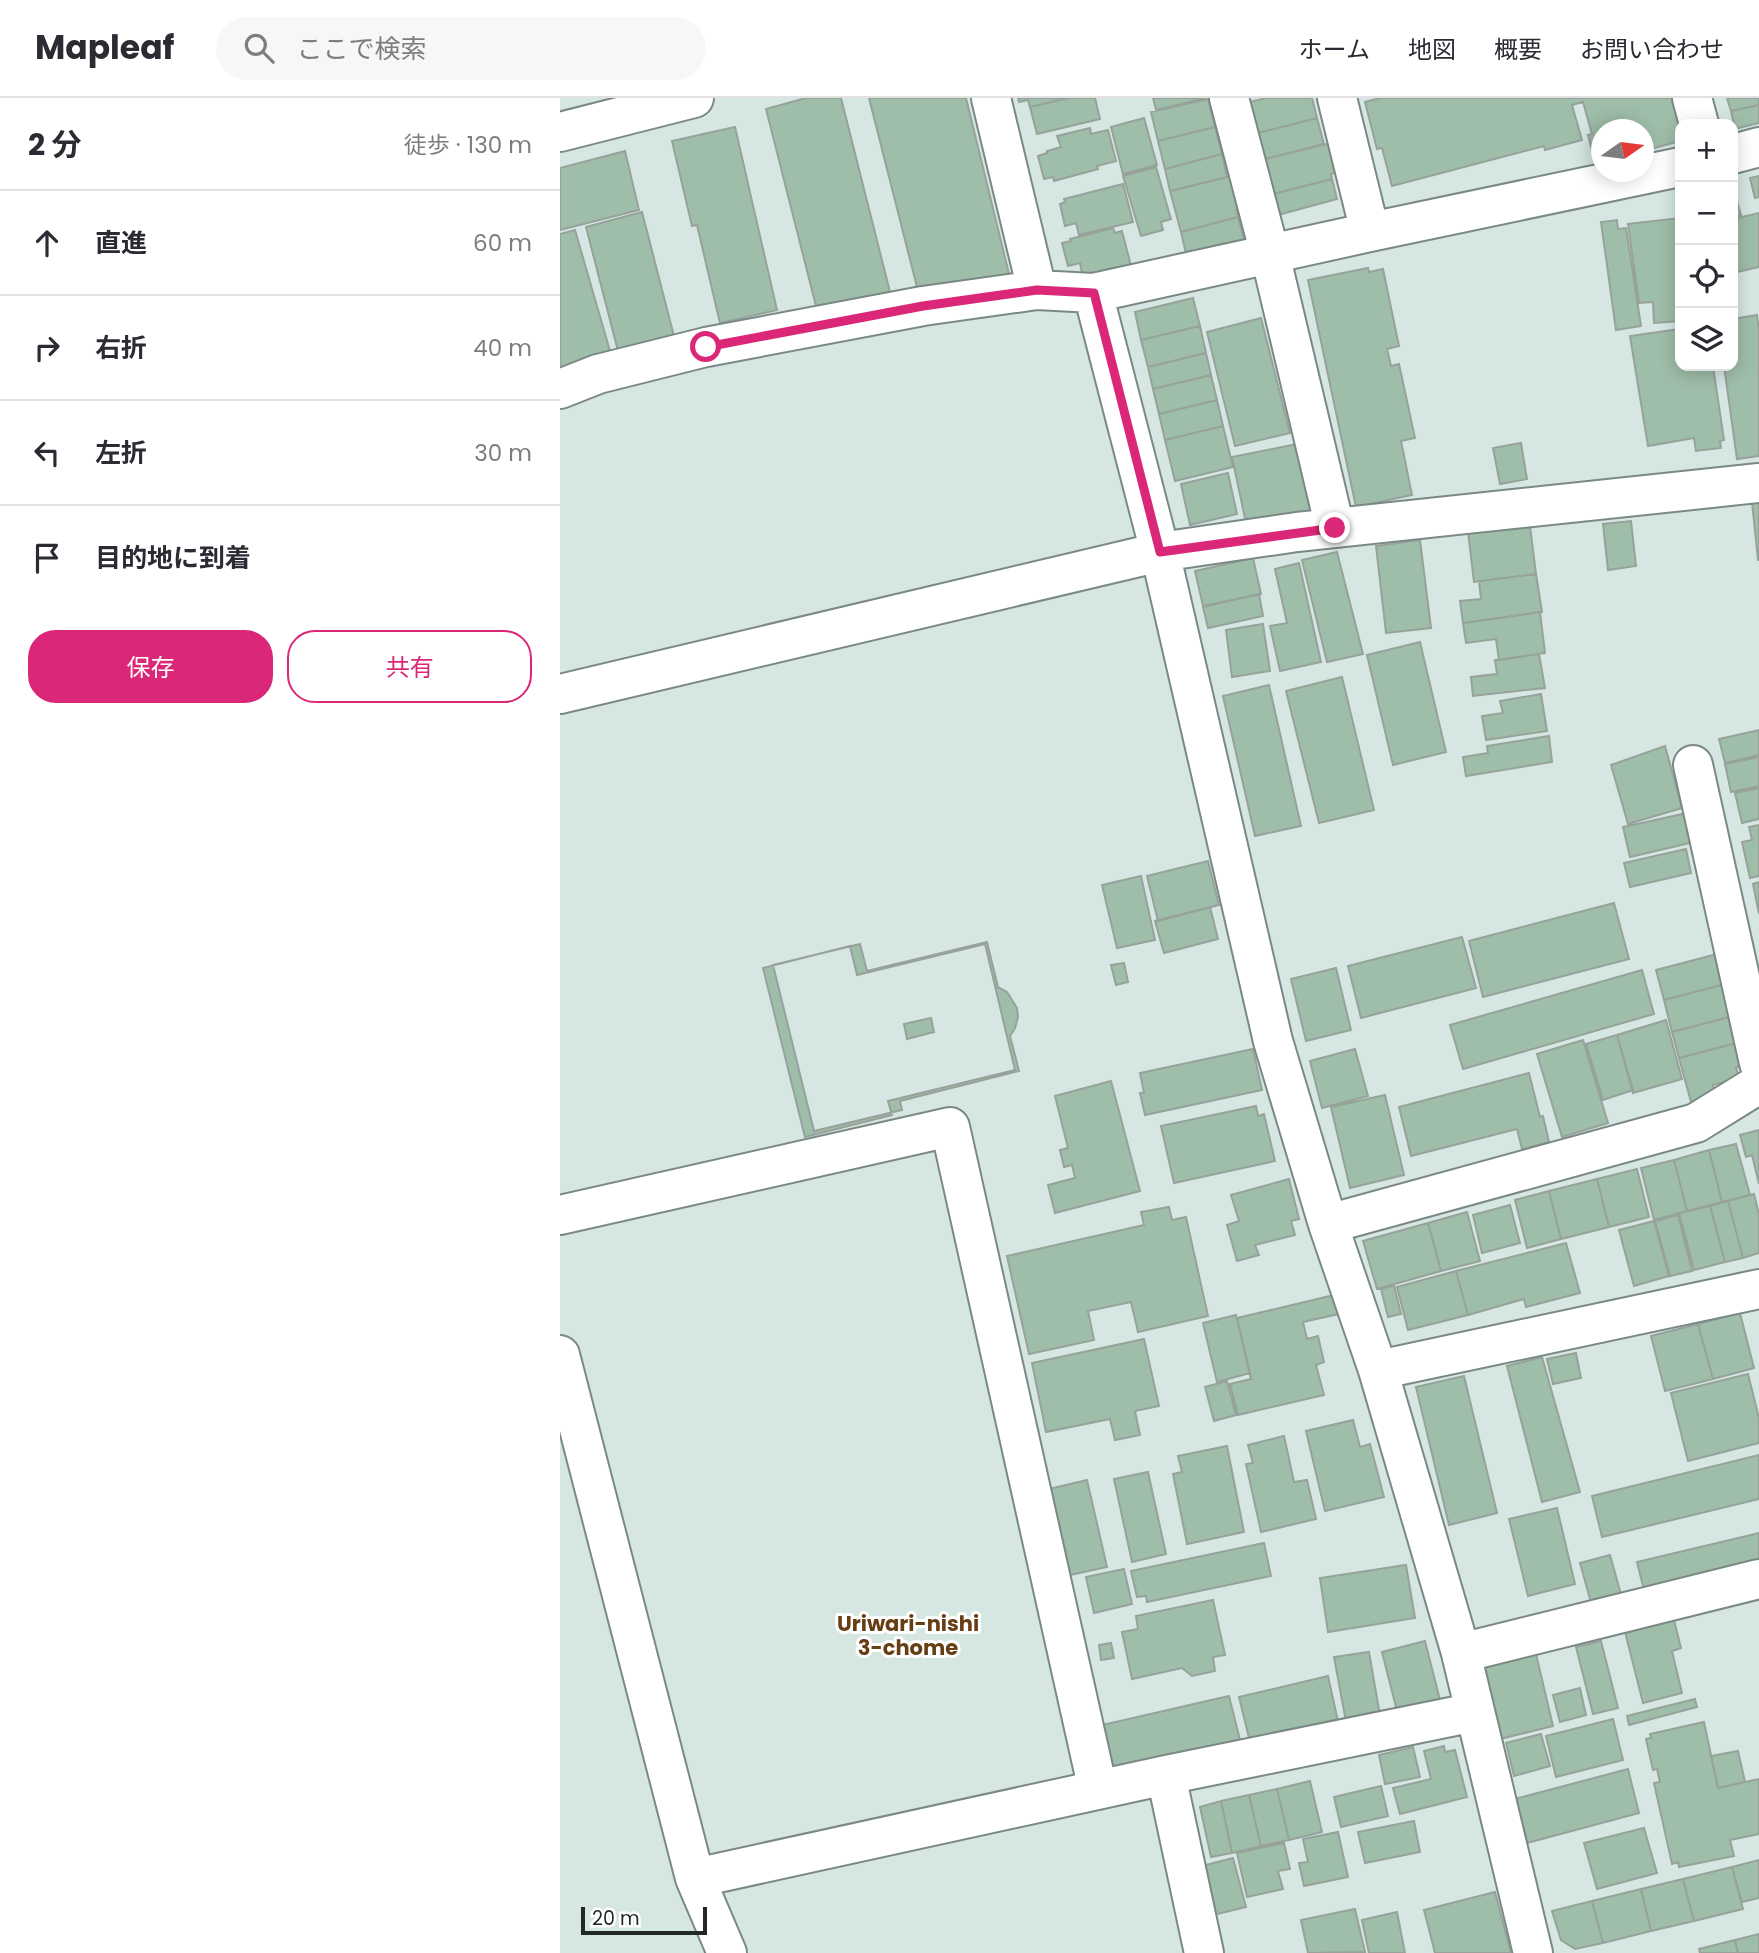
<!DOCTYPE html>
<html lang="ja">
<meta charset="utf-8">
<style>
:root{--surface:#fff;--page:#f7f7f7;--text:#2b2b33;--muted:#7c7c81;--line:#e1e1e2;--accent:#db2777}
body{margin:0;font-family:Poppins,"Noto Sans JP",sans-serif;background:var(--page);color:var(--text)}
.controls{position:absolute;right:21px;top:21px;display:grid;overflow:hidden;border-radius:14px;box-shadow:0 4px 18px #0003}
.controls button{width:63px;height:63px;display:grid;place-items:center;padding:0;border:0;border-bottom:2px solid var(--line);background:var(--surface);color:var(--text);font:35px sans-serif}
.compass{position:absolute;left:1031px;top:21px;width:63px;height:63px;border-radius:50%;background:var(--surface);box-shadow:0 4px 18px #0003;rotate:76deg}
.scale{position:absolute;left:21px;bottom:18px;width:126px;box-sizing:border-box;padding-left:7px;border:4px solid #222827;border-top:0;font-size:19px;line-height:24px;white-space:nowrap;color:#222827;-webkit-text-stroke:5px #fff;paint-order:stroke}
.stop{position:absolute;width:21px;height:21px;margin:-16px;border:5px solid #db2777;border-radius:50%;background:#fff}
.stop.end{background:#db2777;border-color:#fff;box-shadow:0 2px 7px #0008}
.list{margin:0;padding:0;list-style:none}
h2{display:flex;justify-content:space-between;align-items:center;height:91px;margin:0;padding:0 28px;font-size:30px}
h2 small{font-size:23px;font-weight:400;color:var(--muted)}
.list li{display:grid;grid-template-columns:46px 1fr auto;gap:21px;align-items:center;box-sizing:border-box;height:105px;padding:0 28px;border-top:2px solid var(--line)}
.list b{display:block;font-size:26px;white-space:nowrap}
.list em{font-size:23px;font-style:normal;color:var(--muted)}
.actions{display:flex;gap:14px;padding:21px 28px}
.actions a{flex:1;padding:16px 0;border:2px solid var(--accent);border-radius:28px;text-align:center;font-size:24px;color:var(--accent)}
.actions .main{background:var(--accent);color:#fff}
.icon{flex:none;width:38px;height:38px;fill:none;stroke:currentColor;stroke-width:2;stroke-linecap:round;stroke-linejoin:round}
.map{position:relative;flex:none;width:1199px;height:1855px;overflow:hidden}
header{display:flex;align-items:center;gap:42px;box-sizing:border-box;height:98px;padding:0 35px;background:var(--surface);border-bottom:2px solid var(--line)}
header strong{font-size:33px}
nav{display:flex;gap:38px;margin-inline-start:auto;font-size:24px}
.search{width:490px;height:63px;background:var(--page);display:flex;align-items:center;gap:18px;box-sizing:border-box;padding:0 24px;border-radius:38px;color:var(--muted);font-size:26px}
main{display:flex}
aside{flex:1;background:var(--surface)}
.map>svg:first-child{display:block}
</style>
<header>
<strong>Mapleaf</strong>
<div class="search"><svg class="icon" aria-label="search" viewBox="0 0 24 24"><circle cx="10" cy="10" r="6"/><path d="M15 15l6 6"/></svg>ここで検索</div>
<nav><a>ホーム</a><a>地図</a><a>概要</a><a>お問い合わせ</a></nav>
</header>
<main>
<aside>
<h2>2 分<small>徒歩 · 130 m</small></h2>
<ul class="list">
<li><svg class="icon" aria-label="ahead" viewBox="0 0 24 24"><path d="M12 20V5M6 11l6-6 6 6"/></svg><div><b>直進</b></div><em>60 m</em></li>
<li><svg class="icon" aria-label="right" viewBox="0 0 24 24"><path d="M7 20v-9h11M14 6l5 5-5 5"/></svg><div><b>右折</b></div><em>40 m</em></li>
<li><svg class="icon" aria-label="left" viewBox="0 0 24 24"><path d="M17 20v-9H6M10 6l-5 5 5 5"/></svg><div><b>左折</b></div><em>30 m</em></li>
<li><svg class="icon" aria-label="arrive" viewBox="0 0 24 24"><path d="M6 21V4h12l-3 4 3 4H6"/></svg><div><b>目的地に到着</b></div></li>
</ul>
<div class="actions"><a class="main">保存</a><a>共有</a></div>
</aside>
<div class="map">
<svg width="1199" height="1855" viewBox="0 0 1199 1855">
<rect width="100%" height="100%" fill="#d6e7e3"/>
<path fill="#9fbea9" stroke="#96a29a" stroke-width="2" fill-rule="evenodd" d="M246,0H281L330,194L257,212L206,11Z
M309,0H406L450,180L398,195L395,184L358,193Z
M458,0H508L470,9L468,2L459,4Z
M508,0H535L540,21L477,36L470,9Z
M593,0H646L596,12Z
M706,0H752L757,20L698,35L690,4Z
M820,0H1114L1120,26V43L1091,51L1092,56L1084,58V32H1042V70L1037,71L1028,37L1032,36L1023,4L1012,7L1022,42L985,52L984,48L832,88L822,50L817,51L805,4Z
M1167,0H1199V7L1171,13Z
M648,1L655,29L598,43L591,14Z
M1199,7V25L1175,31L1171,13Z
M584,20L597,67L563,76L551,29Z
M757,20L764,46L705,61L698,35Z
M175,29L217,212L160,225L137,127L132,128L112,43Z
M655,29L662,56L605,71L598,43Z
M530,30L531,36L548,32L556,63L537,68L538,71L494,83L493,79L484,81L478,58L487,55V53L501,49L497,38Z
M771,45L778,74L771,76L772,81L713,96L705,61Z
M65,53L79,112L0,132V70Z
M662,56L667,79L610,93L605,71Z
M596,69L611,121L601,124L603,132L581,138L563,78Z
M676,77L684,110L676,112L678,119L621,134L610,93Z
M1199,78V99L1195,100L1190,80Z
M772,81L777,101L718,117L713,96Z
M563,86L573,124L519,137L516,125L505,128L500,106L505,104L504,101Z
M1173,90L1181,117L1173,119Z
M82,114L115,242L59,257L26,129Z
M1199,115V169L1173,175V121Z
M678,119L685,145L627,160L621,134Z
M1120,120V223L1094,225L1093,204L1079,205L1068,126Z
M1057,122L1058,131L1066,130L1081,228L1056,232L1041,124Z
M553,130L555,135L562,133L571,168L523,180L520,165L508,168L502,145L511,143L510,141Z
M15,132L52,260L0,274V136Z
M808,170L809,174L823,171L839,248L827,251L831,268L839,266L855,340L841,343L852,397L796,409L748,182Z
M633,200L640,228L581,242L575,214Z
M1197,217L1199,234V358L1177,361L1164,268H1173V221Z
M701,220L730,335L675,348L647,234Z
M640,228L646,255L588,269L581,242Z
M1120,231V268H1153L1164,342L1160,343L1161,350L1136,353L1134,340L1088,348L1070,238Z
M646,255L651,277L593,291L588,269Z
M651,277L657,302L599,316L593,291Z
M657,302L663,328L605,342L599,316Z
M663,328L673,369L615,383L605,342Z
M742,345L756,411L686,425L672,359Z
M961,345L967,381L940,386L933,350Z
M668,375L677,416L630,427L621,386Z
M1199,403V462H1198L1192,404Z
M1071,423L1076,468L1048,472L1043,426Z
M970,428L976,476L914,484L908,434Z
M860,442L871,530L826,535L816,448Z
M777,454L803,556L767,564L742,462Z
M693,460L701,496L643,508L635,473Z
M739,465L761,564L720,573L710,528L727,525L715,471Z
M976,476L982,514L903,525L900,503L921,501L919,483Z
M699,496L703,518L648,530L643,509Z
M980,514L985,555L939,562L936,541L906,545L903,525Z
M703,526L710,573L672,579L666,532Z
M860,544L886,654L833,667L807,557Z
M979,556L985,590L913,598L911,579L937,576L935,562Z
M782,579L814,712L759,725L726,593Z
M709,587L741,728L695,738L663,598Z
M981,596L987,633L926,642L922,618L943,615L940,603Z
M1199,632V657L1165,665L1159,641Z
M989,638L992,664L906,678L903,659L928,655L927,648Z
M1105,648L1122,710L1068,726L1051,667Z
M1199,659V688L1171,694L1165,666Z
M1199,690V721L1182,725L1175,695Z
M1127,715L1131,735L1128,736L1130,745L1070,759L1063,729Z
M1199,727V778L1190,780L1182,744L1192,742L1189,729Z
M1126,751L1131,775L1070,789L1064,765Z
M648,763L659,807L598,823L587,778Z
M581,778L595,842L557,850L542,787Z
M1199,784V816L1193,786Z
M1054,805L1069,861L923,899L909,843Z
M650,809L658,841L604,855L595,823Z
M902,839L916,890L801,920L788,868Z
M427,844L438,889L447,894L457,910L458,919L455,930L450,938L459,973L340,1003L342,1012L254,1033L213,867L300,846L307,873ZM371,920L374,934L347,941L344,926Z
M425,846L455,972L328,1003L332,1017L245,1039L203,870L290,848L297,877Z
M1161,855L1169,885L1104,902L1096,872Z
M564,865L568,884L556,887L551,867Z
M776,870L791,932L746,943L731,881Z
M1082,872L1094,916L903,971L890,927Z
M1169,885L1177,917L1112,934L1104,902Z
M1177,917L1184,943L1119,960L1112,934Z
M1106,922L1122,981L1073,995L1057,937Z
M1057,937L1073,992L1043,1002L1026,946Z
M1023,942L1048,1025L1002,1039L977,956Z
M1184,943L1183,968L1176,969L1179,980L1153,987L1155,997L1131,1004L1119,960Z
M693,951L702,992L585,1017L580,995H584L580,975Z
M795,951L808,998L762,1010L750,963Z
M969,975L980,1019L983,1018L989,1044L962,1051L957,1031L851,1058L839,1009Z
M551,983L580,1093L495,1115L488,1087L515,1080L512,1067L504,1069L500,1052L508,1050L495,998Z
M825,997L844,1077L790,1090L771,1009Z
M696,1008L698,1018L704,1016L715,1063L614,1085L601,1028Z
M1199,1032V1086L1192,1057L1186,1059L1180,1037Z
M1176,1046L1190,1097L1162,1104L1149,1052Z
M1149,1052L1162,1104L1127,1113L1114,1062Z
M1114,1062L1127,1113L1094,1122L1081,1070Z
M1077,1071L1089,1119L1049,1129L1037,1081Z
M729,1081L739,1121L731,1123L735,1137L695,1147L699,1157L677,1163L667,1127L679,1123L671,1097Z
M1037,1081L1049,1129L1001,1141L989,1093Z
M989,1093L1001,1141L967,1150L955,1102Z
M1194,1096L1199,1116V1155L1183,1160L1168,1103Z
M1168,1103L1183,1160L1165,1164L1150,1108Z
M950,1107L960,1145L922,1155L913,1117Z
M1150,1108L1165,1164L1134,1172L1119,1115Z
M609,1109L612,1122L626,1119L648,1218L578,1234L571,1204L528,1213L534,1242L469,1256L447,1158L584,1127L581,1114Z
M907,1114L920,1163L881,1173L868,1125Z
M1118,1117L1132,1173L1110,1178L1095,1123Z
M1094,1123L1109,1178L1074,1188L1059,1132Z
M868,1125L881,1173L817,1191L803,1143Z
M1006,1145L1020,1195L966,1209L964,1201L908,1217L896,1173Z
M896,1173L908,1217L848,1232L837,1189Z
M834,1187L841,1216L828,1219L821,1191Z
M774,1197L779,1216L743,1224L747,1241L758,1238L764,1264L756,1267L764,1297L678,1317L670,1286L691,1281L677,1220Z
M1180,1215L1194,1270L1153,1281L1138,1226Z
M676,1217L690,1275L657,1284L643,1225Z
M1138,1226L1153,1281L1105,1293L1091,1238Z
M584,1241L599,1308L575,1313L580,1337L555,1342L550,1321L486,1334L472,1265Z
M1016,1255L1021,1280L993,1286L987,1261Z
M982,1259L1020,1394L982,1404L947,1268Z
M1188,1276L1199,1320V1345L1128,1363L1111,1295Z
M904,1278L937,1415L889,1427L856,1289Z
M667,1283L676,1317L654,1323L645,1289Z
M793,1322L800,1349L810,1346L824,1399L765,1413L746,1333Z
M724,1338L734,1384L747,1382L756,1421L701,1434L686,1366L693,1365L688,1347Z
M667,1348L684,1434L627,1446L613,1376L622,1374L618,1358Z
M1199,1357V1401L1042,1439L1032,1398Z
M588,1374L606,1456L572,1464L554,1381Z
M527,1382L547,1469L510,1477L489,1391Z
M997,1410L1015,1486L968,1498L949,1421Z
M1199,1435V1467L1085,1496L1077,1464Z
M704,1445L711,1478L587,1504L586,1498L577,1499L571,1473Z
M1050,1457L1062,1500L1032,1508L1020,1465Z
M846,1467L855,1520L768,1534L760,1480Z
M564,1471L572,1506L534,1515L526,1479Z
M653,1502L665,1557L653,1559L655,1573L632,1578L622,1570L572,1581L562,1534L578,1531L576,1518Z
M1112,1514L1121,1550L1112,1553L1122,1595L1083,1605L1063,1526Z
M865,1543L881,1606L838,1617L822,1554Z
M1041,1543L1058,1610L1033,1616L1016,1549Z
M551,1545L554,1560L541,1562L539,1547Z
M809,1554L821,1623L787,1629L774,1559Z
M976,1556L993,1628L940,1641L923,1568Z
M768,1578L779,1628L691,1648L679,1599Z
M1020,1590L1026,1617L1000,1624L993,1597Z
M669,1598L681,1646L549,1676L538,1628Z
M1135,1601L1137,1609L1069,1627L1067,1618Z
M1053,1621L1063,1662L996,1679L986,1638Z
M1144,1624L1158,1690L1199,1681V1736L1170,1742L1174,1758L1119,1769L1118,1764L1112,1766L1094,1685L1100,1684L1097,1671L1093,1672L1086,1641L1091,1640L1090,1636Z
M981,1636L990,1668L954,1678L946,1645Z
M884,1648L885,1654L895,1652L907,1699L840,1716L833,1690L871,1681L864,1653Z
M853,1649L860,1679L825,1686L819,1657Z
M1178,1653L1185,1684L1158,1690L1151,1658Z
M1068,1671L1079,1715L967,1745L955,1701Z
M750,1683L762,1734L729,1742L717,1691Z
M821,1688L828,1718L781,1729L774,1699Z
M717,1691L729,1742L701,1748L689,1697Z
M689,1697L701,1748L672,1755L661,1703Z
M661,1703L672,1755L651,1759L640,1709Z
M854,1723L860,1754L805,1765L798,1734Z
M1084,1730L1097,1775L1037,1791L1024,1745Z
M778,1734L788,1779L744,1788L739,1765L748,1764L743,1741Z
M724,1745L730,1771L718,1773L723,1791L687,1799L677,1755Z
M673,1760L686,1809L653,1817L642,1768Z
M1199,1762V1800L1182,1804L1172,1769Z
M1172,1769L1183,1811L1134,1823L1123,1781Z
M1123,1781L1134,1823L1091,1833L1081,1791Z
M1081,1791L1091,1833L1043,1845L1032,1803Z
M935,1794L951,1855H875L864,1812Z
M1032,1803L1043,1845L1015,1851L1001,1842L992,1813Z
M795,1811L805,1854L748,1855L741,1822Z
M837,1814L845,1855H809L802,1822Z
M1199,1836V1855H1178L1175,1842Z
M1175,1842L1178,1855H1140L1139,1851Z"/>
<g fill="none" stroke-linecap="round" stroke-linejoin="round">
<g stroke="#7a8985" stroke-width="42">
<path id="minor" d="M431,0L477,192L533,195L600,454L713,943L768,1126L818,1272L901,1555L973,1855
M669,0L710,156L775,430
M777,0L810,134
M1132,0L1139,26
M0,34L134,0
M1173,56L1199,49
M533,195L810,134L1120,69
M0,291L38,276L146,249L363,208L477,192
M0,596L600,454L737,434L1199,385
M1133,667L1199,965
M0,1117L390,1029L538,1692
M768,1126L1136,1025L1199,986
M0,1257L135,1780L167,1855
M818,1272L1199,1191
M901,1555L1199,1481
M606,1677L644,1855
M135,1780L606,1677L915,1614"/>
</g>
<use href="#minor" stroke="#fff" stroke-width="38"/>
</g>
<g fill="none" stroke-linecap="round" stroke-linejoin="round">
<path stroke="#db2777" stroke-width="9" d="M146,249L363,208L477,192L534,195L600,454L775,430"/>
</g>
<g text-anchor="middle" stroke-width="6" stroke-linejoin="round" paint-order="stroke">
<g font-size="21" font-weight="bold" fill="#673e13" stroke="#fff">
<text x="348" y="1533">Uriwari-nishi<tspan x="348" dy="24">3-chome</tspan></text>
</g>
</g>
</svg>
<div class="controls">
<button>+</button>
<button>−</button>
<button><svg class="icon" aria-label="locate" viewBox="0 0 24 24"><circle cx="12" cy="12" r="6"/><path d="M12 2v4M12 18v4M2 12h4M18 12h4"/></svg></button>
<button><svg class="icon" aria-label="layers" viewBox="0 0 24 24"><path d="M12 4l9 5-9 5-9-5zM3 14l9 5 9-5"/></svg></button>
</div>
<svg class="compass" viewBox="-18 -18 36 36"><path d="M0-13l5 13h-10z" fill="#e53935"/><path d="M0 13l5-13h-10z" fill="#7c7c81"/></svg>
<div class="scale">20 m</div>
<div class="stop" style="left:146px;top:249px"></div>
<div class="stop end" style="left:775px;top:430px"></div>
</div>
</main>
